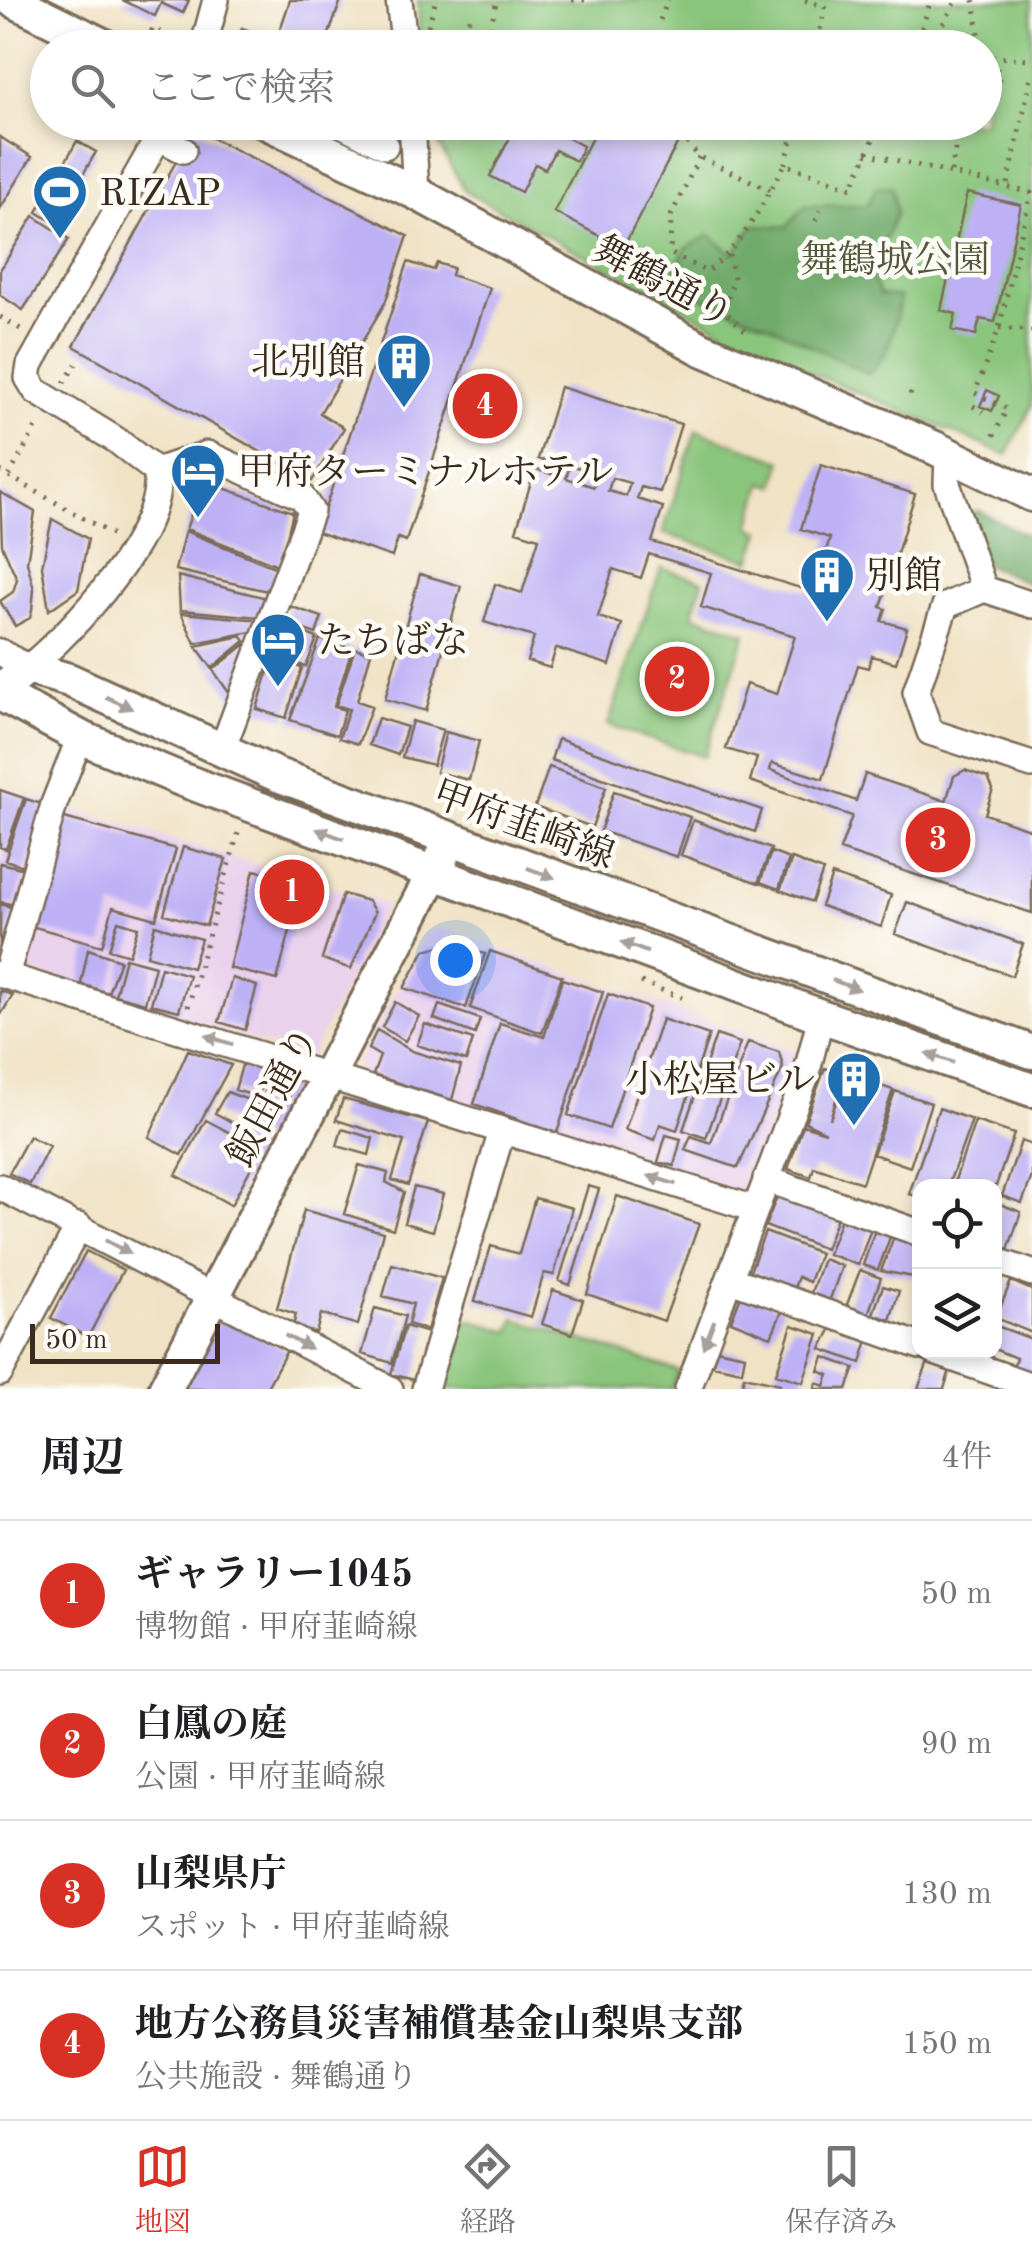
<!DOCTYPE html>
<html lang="ja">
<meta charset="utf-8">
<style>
:root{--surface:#fff;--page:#f2f2f2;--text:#202124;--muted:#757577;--line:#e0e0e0;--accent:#d93025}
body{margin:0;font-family:"Old Standard TT","Noto Serif JP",serif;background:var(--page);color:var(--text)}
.controls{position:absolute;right:30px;bottom:30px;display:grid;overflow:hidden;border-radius:20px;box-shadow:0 5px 15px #0003}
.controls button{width:90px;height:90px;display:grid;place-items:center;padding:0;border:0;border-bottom:2px solid var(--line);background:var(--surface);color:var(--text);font:50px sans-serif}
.scale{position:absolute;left:30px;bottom:25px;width:190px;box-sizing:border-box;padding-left:10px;border:5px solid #3b2a1e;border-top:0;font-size:28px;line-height:35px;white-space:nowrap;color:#3b2a1e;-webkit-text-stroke:8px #fdfcf7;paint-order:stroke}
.you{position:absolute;left:455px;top:960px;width:35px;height:35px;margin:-25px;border:8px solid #fff;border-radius:50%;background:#1a73e8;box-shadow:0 0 0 15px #1a73e833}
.badge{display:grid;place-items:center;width:65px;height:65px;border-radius:50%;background:var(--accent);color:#fff;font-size:32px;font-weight:700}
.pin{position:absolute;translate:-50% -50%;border:5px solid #fff;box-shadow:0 2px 10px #0006}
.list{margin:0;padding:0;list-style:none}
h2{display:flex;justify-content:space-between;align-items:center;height:130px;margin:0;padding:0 40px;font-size:42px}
h2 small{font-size:32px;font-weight:400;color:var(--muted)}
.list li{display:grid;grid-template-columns:65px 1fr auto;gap:30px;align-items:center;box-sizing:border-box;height:150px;padding:0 40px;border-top:2px solid var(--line)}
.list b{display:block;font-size:38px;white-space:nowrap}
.list p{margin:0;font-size:32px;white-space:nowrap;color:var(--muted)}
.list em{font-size:32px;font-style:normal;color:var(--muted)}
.icon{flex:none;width:55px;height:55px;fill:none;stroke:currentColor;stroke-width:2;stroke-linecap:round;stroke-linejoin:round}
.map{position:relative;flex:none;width:1032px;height:1389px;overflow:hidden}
.search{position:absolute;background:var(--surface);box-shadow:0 5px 15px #0003;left:30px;right:30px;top:30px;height:110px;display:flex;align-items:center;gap:25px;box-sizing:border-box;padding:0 35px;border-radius:55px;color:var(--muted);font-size:38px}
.sheet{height:730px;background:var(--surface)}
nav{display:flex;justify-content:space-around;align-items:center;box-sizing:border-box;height:140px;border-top:2px solid var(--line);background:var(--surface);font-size:28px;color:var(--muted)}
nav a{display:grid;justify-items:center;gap:5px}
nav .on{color:var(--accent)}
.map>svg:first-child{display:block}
</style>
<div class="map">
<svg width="1032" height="1389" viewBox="0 0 1032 1389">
<rect width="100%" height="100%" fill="#fdfcf7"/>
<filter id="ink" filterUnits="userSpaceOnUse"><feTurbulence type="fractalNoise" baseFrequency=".01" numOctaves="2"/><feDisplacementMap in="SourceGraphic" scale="20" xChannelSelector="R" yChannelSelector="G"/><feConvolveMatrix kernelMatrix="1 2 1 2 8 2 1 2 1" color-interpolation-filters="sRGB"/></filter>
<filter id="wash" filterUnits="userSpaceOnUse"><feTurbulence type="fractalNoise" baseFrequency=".0048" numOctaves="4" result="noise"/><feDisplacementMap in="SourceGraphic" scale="40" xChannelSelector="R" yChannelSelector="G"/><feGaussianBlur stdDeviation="2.25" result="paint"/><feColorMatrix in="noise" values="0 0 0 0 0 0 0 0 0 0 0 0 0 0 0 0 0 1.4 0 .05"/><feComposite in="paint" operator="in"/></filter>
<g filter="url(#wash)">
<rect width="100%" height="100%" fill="#f0e2c5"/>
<path fill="#ead1ec" d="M0,787L387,904L310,1058L0,962Z
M440,928L798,1052L746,1189L738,1192L360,1074L357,1064L427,933Z"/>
<path fill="#8ac57b" stroke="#62784c" stroke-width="2.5" d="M418,0H1032V406L1007,455L773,357L466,192L426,123L984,122V48L420,47Z
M696,430L782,461L775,486L763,483L750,527L761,531L751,561L663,533Z
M661,568L703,581L692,615L746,633L704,757L608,725Z
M458,1316L510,1332L515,1319L679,1371L672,1389H437Z"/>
<path fill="#6faa6b" stroke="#556a44" stroke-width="2.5" d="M877,186L892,188L896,212L871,275L880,295L900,297C895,326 891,355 868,374L768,324L687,291L674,271L686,248L710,235L733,254L754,225L786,227L805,206L867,205Z
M977,510L1032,538V585L980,562L968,520Z"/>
<g id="blocks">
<path fill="#bdb0f5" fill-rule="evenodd" d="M122,0H189L183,13L161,3L155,16Z
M290,0H341L324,48H274Z
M242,28L272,39L269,48H236Z
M518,122H567L561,134L583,146L576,161L555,150L545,169L535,164L521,192L490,176Z
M600,122H641L678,142L623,248L554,212Z
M194,129L408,236L385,303L320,413L344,428L312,481L74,346Z
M0,137L32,157L0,209Z
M77,141L96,152L55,223L37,212Z
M967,193L1021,205L995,322L980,319L976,335L952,330L956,314L941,310Z
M34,216L69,239L23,310L0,295V270Z
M408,262L434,270L437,263L453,268L451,275L490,288L406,541L398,538L392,557L317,532Z
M560,387L681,424L660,492L641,487L637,499L663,507L652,542L813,592L830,538L801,529L821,465L915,494L881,607L886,609L882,621L907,628L896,663L872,656L868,668L858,665L823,779L772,763L770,770L856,801L865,774L946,801L954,776L965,770L988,778L993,789L985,814L1032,830V913L840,850L852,816L750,781L757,758L726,749L746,684L777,694L795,636L701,607L711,573L649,554L641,578L613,569L598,617L622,624L610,665L556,648L550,668L527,661L534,637L484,622L495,584L522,593L539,538L516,531L535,469L554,475L557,465L538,459ZM570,465L598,474L594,487L566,478ZM612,478L630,483L626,496L608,491Z
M987,390L999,396L992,411L980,406Z
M203,481L293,512L280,566L186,529Z
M0,492L35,512L27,562L34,589L32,610L30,618L15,626L0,601L13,592L17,579L2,545Z
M52,519L88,539L78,590L49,610L42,566Z
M185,531L277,568L272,592L175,570Z
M420,574L461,586L426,711L385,699Z
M178,576L267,598L259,617L180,610Z
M289,606L322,617L316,634L284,623Z
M181,613L261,620L257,631L195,643Z
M283,625L317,638L306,667L273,655Z
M257,635L234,700L213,670Z
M241,636L245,641L212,668L196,646Z
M320,639L352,649L334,707L345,710L337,735L290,720Z
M355,648L371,653L357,701L372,706L358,744L339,738L349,709L336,705Z
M272,659L302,668L286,718L257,709Z
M378,718L407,727L398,755L369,745Z
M412,721L443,730L433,765L402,757Z
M446,732L479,741L469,780L436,772Z
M558,739L762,810L755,832L551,760Z
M549,767L606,787L592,827L535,807Z
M0,790L24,798L6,849L0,847Z
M614,791L690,817L677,857L600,831Z
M26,799L45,805L26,867L5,860Z
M61,817L176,849L156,919L113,907L102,946L31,926Z
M693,820L771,849L758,883L681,855Z
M183,847L226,859L206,926L164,914Z
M771,852L789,859L779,889L760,882Z
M792,859L823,871L812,902L780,890Z
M0,863L25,869L15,905L0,902Z
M254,870L303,882L277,980L229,968Z
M832,875L891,895L881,927L821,906Z
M343,894L368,901L375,912L351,969L322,959Z
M907,902L1023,944L1012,976L895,934Z
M0,904L14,908L0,952Z
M118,921L138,927L129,955L109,949Z
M155,925L201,939L192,968L147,955Z
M448,944L485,954L466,1008L404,988L425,950Z
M88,949L120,960L108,993L81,984Z
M490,951L562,976L542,1033L470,1008Z
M125,958L155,966L145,1003L115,995Z
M161,967L189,975L179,1011L151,1004Z
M232,978L257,986L245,1030L219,1022Z
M562,979L603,992L557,1133L474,1104L500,1023L544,1037Z
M0,991L13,995L0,1016Z
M608,994L649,1008L609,1129L568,1115Z
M395,1002L419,1016L405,1041L382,1027Z
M439,1005L480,1019L475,1034L434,1019Z
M662,1019L709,1035L677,1130L660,1124L655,1140L625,1130Z
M425,1024L473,1040L466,1061L417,1045Z
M377,1030L412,1051L461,1066L452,1100L373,1075L380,1056L368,1049Z
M716,1035L740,1043L706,1138L683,1130Z
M748,1042L779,1052L783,1067L738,1168L685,1150L691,1136L711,1143Z
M188,1050L231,1065L182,1155L149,1137Z
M243,1062L267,1069L258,1097L235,1090Z
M825,1068L844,1075L830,1119L846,1074L893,1090L862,1183L814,1167L811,1177L788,1169L803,1125L826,1132L805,1122Z
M273,1074L294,1083L285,1107L263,1097Z
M895,1091L931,1103L910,1167L873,1154Z
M227,1092L281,1112L265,1140L215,1113Z
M343,1099L428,1122L408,1185L392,1180L404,1141L336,1120Z
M939,1108L972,1120L948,1186H920V1197L909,1194Z
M206,1120L261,1149L231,1205L176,1175Z
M975,1121L1014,1134L996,1186H953Z
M342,1129L373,1138L369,1155L337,1146Z
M666,1135L681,1139L674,1166L658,1162Z
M29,1136L49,1146L30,1184L9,1173Z
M1021,1141L1032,1145V1176L1022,1203L1002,1196Z
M359,1165L388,1173L386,1182L404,1192L393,1229L344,1214Z
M588,1186L599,1189L570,1285L559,1281Z
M414,1187L443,1194L433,1231L404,1223Z
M779,1192L838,1215L825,1249L765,1226Z
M617,1196L699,1224L664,1321L587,1294Z
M535,1198L572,1208L554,1275L544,1273L531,1317L475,1301L491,1246L519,1254Z
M1000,1204L1021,1212L1008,1250L994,1245Z
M304,1210L383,1232L358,1325L321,1314L316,1333L293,1327L296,1314L277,1308Z
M842,1216L872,1226L858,1265L828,1254Z
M877,1224L893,1229L878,1270L863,1265Z
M896,1231L920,1240L919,1278L881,1271Z
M765,1232L820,1253L809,1282L798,1277L794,1288L750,1271Z
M86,1251L123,1270L88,1337L51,1318Z
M823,1259L842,1266L829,1302L810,1295Z
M392,1264L442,1278L427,1330L408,1324L413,1304L383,1296Z
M860,1270L881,1278L868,1314L846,1307Z
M1011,1281L1032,1290V1333L996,1318Z
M883,1286L899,1291L890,1320L873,1314Z
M553,1290L583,1300L572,1334L542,1324Z
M742,1293L783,1309L771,1337L731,1321Z
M375,1308L405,1316L392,1363L362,1354Z
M221,1315L287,1350L266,1389H183Z
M792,1325L819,1334L803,1382L776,1374Z
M994,1325L1032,1339V1378L1012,1370L1016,1358L994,1349Z
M405,1326L428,1333L414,1380L391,1374Z
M832,1328L868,1340L861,1363L821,1349Z
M716,1349L745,1355L742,1371L713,1365Z
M824,1357L855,1368L847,1389H815L817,1383L825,1386L829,1375L819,1371Z
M928,1362L950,1370L944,1389H918Z
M744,1376L780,1384L779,1389H741Z"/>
</g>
</g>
<g filter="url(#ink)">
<use href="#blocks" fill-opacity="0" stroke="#7a6a58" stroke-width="2.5"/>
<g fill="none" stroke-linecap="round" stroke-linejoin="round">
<g stroke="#7a6a58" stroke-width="30">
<path id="minor" d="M399,0L405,48
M203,48L216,0
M337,122L385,146
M412,122L416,193
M160,138L183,150
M948,454L947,484L984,589
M156,471L207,454L302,497L311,511L222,750
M1032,605L984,589L945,606L916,692L930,732L1032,765
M0,652L28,668C70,634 169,530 156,471L116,440L36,391L28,378L30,365L167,122
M0,974L755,1209
M6,976L54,804L80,737
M766,1179L920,1233
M0,1187L390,1389
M994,1260L1032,1273
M730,1279L920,1346
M935,1352L1032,1386
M0,1373L79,1226
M425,1389L502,1131
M688,1389L806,1075L821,1016"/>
</g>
<g stroke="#7a6a58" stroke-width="38">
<path id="major" d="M12,0L109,48
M265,122L416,193L702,349L935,448L1032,495
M0,690L28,668L69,680L275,774L1032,1052
M0,694L80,737L183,780L821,1016L1032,1090
M165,1389L444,853"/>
</g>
<path stroke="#7a6a58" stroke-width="5" stroke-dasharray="2.5 8" stroke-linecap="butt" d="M572,0H586
M805,0L825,7L816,48
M974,0L980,41L1000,75L995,97L984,105
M660,20L668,0
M943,24L957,0
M428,26L436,0
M467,31L470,13
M151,48L145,44L153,28L181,44
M485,48L497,0
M915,48L931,0
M992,57L1032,59
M651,122L685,140L699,157L771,190
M866,153L1031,193L999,328L975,393L1007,409L990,443
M699,157L671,216L670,253L707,272C745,242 762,205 785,164L852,188L881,122
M785,164L797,122
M951,172L960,122
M1008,184L1032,72
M816,221L820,210
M729,255L734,278L724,311L749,334
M0,317L22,330
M999,328L1032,331
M64,383L76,364
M910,395L913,388
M973,406L983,412
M0,471L113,535
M9,476L39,422
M641,982L682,998
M188,1007L239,830"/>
<use href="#minor" stroke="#fff" stroke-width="25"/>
<use href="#major" stroke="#fff" stroke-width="32"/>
</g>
<defs><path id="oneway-solid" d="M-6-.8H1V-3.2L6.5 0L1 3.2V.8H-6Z" transform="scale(2.5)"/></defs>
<g fill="#a79f9a">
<use href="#oneway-solid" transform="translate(119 703) rotate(25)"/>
<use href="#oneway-solid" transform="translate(330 834) rotate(-160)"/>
<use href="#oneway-solid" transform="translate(541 873) rotate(20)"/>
<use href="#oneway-solid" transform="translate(634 947) rotate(-159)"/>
<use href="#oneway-solid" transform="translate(846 985) rotate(20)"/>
<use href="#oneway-solid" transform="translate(219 1040) rotate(-163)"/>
<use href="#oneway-solid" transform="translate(940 1058) rotate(-161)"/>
<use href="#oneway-solid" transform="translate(662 1180) rotate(-163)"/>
<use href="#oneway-solid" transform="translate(118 1247) rotate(28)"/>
<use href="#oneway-solid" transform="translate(709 1334) rotate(111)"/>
<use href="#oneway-solid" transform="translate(298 1342) rotate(27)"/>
</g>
</g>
<defs>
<g id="stadium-pin" transform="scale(2.875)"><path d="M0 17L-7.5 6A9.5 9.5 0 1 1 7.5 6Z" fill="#1f6fb2" stroke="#fdfcf7"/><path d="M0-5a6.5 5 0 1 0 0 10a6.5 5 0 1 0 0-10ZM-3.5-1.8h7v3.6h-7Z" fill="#fff"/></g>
<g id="building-pin" transform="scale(2.875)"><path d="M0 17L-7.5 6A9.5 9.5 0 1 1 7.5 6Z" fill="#1f6fb2" stroke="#fdfcf7"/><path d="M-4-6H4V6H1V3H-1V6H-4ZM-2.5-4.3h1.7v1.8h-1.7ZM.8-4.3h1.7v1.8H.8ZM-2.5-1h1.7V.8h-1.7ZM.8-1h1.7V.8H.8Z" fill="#fff"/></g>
<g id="hotel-pin" transform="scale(2.875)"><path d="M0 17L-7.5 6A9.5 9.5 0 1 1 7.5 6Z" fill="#1f6fb2" stroke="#fdfcf7"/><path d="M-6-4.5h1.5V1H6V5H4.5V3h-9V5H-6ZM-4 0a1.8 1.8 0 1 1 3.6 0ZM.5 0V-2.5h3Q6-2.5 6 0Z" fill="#fff"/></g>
</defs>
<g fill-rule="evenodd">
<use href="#stadium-pin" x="60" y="192"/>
<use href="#building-pin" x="404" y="361"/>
<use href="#hotel-pin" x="198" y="471"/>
<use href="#building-pin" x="827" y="575"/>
<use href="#hotel-pin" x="278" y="640"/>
<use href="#building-pin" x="854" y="1079"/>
</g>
<g text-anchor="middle" stroke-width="9" stroke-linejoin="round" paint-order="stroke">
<g font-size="38" fill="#3b2a1e" stroke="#fdfcf7" text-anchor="start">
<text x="99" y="205">RIZAP</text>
<text x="365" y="374" text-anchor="end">北別館</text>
<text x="237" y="484">甲府ターミナルホテル</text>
<text x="866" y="588">別館</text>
<text x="317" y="653">たちばな</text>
<text x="815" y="1092" text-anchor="end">小松屋ビル</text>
</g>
<g font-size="38" fill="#53583a" stroke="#fdfcf7">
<text x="895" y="272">舞鶴城公園</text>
</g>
<g font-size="38" fill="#3b2a1e" stroke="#fdfcf7">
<text transform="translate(664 281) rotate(28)" y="13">舞鶴通り</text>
<text transform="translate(524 824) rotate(20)" y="13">甲府韮崎線</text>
<text transform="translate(272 1096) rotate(-62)" y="13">飯田通り</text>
</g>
</g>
</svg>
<div class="controls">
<button><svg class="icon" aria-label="locate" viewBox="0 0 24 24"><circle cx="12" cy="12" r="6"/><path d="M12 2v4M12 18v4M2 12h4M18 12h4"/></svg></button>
<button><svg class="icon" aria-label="layers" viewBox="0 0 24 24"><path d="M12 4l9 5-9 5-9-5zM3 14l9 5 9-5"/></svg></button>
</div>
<div class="scale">50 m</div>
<div class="you"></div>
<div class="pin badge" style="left:292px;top:892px">1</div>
<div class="pin badge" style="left:677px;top:679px">2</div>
<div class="pin badge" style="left:938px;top:840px">3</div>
<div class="pin badge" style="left:485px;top:406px">4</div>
<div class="search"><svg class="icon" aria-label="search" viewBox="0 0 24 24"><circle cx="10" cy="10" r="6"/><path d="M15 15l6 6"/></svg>ここで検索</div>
</div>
<section class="sheet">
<h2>周辺<small>4件</small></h2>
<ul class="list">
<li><span class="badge">1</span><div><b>ギャラリー1045</b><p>博物館 · 甲府韮崎線</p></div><em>50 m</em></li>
<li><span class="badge">2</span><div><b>白鳳の庭</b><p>公園 · 甲府韮崎線</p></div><em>90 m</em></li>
<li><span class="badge">3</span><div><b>山梨県庁</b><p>スポット · 甲府韮崎線</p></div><em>130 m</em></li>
<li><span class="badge">4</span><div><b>地方公務員災害補償基金山梨県支部</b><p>公共施設 · 舞鶴通り</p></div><em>150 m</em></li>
</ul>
</section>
<nav>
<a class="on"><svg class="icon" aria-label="map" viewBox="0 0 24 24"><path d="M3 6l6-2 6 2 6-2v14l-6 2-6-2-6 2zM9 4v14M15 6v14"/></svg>地図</a>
<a><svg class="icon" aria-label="directions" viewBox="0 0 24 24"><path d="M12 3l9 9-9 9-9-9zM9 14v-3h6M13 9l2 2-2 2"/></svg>経路</a>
<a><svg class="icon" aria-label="saved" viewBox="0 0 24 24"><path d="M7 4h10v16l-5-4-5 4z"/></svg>保存済み</a>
</nav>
